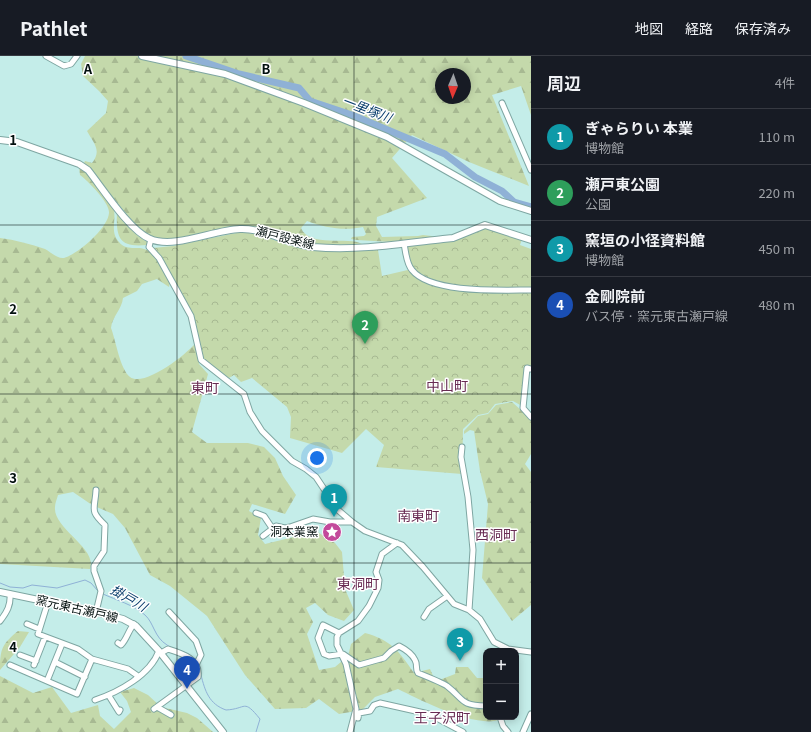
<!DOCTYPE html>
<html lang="ja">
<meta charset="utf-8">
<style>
:root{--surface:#171b24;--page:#20242c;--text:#f1f3f6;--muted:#9ea1a6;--line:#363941;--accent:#c3499b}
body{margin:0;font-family:Georgia,"Noto Sans JP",serif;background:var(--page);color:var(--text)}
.controls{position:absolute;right:12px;bottom:12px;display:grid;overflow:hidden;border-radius:8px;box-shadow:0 2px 10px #0003}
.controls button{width:36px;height:36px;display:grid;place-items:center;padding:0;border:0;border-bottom:1px solid var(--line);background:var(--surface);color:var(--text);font:20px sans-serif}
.compass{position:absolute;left:435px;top:12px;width:36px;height:36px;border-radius:50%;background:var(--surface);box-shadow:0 2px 10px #0003;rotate:182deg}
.you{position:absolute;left:317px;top:402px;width:14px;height:14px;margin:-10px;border:3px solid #fff;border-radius:50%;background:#1a73e8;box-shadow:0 0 0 6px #1a73e833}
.badge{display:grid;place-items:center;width:26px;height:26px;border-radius:50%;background:var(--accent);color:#fff;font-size:13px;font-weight:700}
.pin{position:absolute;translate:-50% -33px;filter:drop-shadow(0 1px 2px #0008)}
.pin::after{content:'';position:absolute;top:21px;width:14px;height:12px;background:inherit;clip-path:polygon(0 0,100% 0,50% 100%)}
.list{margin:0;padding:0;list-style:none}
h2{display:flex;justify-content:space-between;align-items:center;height:52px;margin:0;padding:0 16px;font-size:17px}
h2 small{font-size:13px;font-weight:400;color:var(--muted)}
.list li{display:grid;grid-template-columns:26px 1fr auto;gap:12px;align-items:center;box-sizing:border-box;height:56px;padding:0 16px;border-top:1px solid var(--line)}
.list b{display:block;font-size:15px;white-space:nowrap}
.list p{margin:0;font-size:13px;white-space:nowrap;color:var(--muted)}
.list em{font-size:13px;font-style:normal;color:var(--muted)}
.map{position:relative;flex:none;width:531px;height:676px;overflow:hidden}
header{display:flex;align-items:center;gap:24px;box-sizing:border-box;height:56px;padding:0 20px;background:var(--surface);border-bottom:1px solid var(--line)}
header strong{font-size:19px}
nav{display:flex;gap:22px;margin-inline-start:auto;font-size:14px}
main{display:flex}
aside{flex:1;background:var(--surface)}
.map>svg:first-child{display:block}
</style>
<header>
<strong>Pathlet</strong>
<nav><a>地図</a><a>経路</a><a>保存済み</a></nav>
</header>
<main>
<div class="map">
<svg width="531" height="676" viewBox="0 0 531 676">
<defs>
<pattern id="forest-firs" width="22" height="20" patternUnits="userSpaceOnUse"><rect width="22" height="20" fill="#c4d9ab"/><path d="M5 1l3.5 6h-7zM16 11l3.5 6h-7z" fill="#a7b992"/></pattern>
<pattern id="park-crowns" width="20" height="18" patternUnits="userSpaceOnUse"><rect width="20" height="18" fill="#c4d9ab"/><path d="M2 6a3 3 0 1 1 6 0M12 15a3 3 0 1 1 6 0" fill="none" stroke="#a7b992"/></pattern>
</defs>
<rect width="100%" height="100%" fill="#c4ede9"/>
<path fill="url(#forest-firs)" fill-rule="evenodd" d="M85,0H531V59L521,30L492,39L529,130L469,106L412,79L392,102L427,142L377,161L376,170L382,181L418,180L423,179L440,181L391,186L357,184L351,183L352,181L364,180L366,178L363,171C345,175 325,172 307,165L301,172C309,192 349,180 362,188L331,189L305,187L233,171L175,183H161L148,179L135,168L84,107L85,105L92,107C102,94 94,88 87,75L106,57L108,45L99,35L83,20L81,8ZM441,18H465V42H441Z
M79,111C88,117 112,143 114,154C116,166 110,176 119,186C127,196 137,189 147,194C158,200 164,216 170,226L169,231L157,223L142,228L137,235L123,242C122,253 112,261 111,272C116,285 120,313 130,321C144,332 189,297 197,285L199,308L208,318L192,376L207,387H248L264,391L275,402L283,420L296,439L285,458L252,448L249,455L261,462L258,479L265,488L306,478L307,473L311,472L335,487L342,496L345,533L354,554L344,565L328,559L315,547L306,552L313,566L307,578L319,614L335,611L348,600L351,588L365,577C391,584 399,595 414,617L430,613L434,622L442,623L455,618L456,611H468L477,622H486V661H502L501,663C479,674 420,644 398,633L375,641L362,654L339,658L319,643L306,652L275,653L245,619L207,560L170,530L150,519L125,472L113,458L92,449L73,436L58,439C57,443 55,447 55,451C53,473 98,492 90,513L0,508V182C15,184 31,188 45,193C51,196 57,203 64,202C78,198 108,172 109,157C110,147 88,125 80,119Z
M117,155C126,167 134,180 148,186L147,189C118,192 116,181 117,155Z
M512,346L531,363V398L525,408L531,416V549L512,565L482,522L488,448L480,415L474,375L470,374L464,378V375L478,360L488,358L496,349Z
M18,575L29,576L20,591L0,614C0,593 2,588 18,575Z
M0,620L33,637L52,631L71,657L98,649L100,660L114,673L131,656L127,645L120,636L134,632L148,639L161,651L187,657L197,662L213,676H0Z"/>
<path fill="url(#park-crowns)" d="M483,171L522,183L520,189L531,193V310H526L522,350L513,345L495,348L488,357L478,359L463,373L462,418L376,411L384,389L366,373L342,397L290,382L291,361L287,351L252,322L241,326L234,319L229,322L203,303L193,261L153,192L173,190L241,176L258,178L287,189L312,194H378L382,220L412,213L407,195L408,189L449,184Z"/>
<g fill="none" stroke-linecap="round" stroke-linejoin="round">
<path stroke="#8fb1d6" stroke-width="1" d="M0,527L10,531L23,532L32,529L57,532L85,524L91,527L98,535
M103,538C116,544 134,549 145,559C154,567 154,581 167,589C176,596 186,593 194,603
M201,619C205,635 209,648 226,654C247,653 243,642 260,663L256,676"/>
<path stroke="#8fb1d6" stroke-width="7" d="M186,0L239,18L299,32L310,45L352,59L445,98L475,121L502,135L514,146L531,151"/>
<g stroke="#7ea6a2" stroke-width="7">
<path id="minor" d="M46,0L64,10L71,8L77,0
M502,47L531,114
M151,183L149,191L159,202L191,260L201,304L244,338L250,356L262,375L292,405L306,413L316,421L338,454L352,466L365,475L402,489L423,511L454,548L469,554L480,563L494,586L508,593L531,596
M404,188C406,196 406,207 412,214C431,238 503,234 531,234
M531,313L527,312L523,352L531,361
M462,391L461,401L468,441L473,494L469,554
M256,457L264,460L272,472
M263,480L276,470L285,472L290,471L313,463L330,466H352
M48,546L38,578L78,593L92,603L128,613L138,620
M96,556L101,535L94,515V510L104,495L105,469C89,454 95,454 96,434
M169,556L196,585L201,599L196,609
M424,561L429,553L446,541
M0,565C7,556 11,549 10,538
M27,568L39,573
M339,577L323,569L318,582L324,598L329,600L343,598L359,609L384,602L391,595L399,590C405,593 412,598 415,604C418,609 415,613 418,617C423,619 444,628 447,630C465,644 459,649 486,650
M118,587L121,589C127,583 128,575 134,568
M62,588L47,625L77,638L92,603
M20,599L36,605
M55,606L85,621
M10,609L47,625
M34,609L45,581
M109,640L119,656L120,654
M95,644C119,636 150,619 159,595
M157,651L171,659
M154,653L198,621C201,603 181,597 168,593L161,597
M500,661L503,670L508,676
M358,662L359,657L370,655L374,649L380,647L429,658L463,676
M350,676L356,653L346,608L337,589V581L339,577L358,565L369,550L378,532L379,524L376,516L382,498L397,487
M523,676L531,658"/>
</g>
<g stroke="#7ea6a2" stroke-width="8">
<path id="major" d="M142,0L225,18L304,47L387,81L500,145L531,155
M0,84L17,86L79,108L88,114C103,133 129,174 150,183C175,193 213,174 240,173C265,172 287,188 313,191C356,195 400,188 443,183L453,182L485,169L531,184
M0,536L96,556L123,563L136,570L159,595L223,676"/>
</g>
<use href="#minor" stroke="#fff" stroke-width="5"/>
<use href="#major" stroke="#fff" stroke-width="6"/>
</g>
<path fill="none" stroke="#03100f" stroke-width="1" stroke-opacity="0.55" d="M177,0V676M354,0V676M0,169H531M0,338H531M0,507H531"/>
<defs>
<g id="sight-disc" transform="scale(1)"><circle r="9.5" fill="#c3499b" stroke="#fff"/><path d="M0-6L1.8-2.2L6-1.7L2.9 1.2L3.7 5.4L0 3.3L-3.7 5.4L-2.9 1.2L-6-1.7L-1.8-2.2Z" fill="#fff"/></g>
</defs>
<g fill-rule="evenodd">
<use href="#sight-disc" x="332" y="476"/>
</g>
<g text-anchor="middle" stroke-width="3" stroke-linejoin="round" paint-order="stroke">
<g font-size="12" fill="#03100f" stroke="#fff">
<text transform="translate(285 182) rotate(14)" y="4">瀬戸設楽線</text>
<text transform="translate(77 553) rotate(13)" y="4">窯元東古瀬戸線</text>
</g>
<g font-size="12" fill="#03100f" stroke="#fff" text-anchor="end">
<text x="318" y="480">洞本業窯</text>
</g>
<g font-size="13" font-style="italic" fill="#0b3f6d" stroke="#fff">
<text transform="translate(367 53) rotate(21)" y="5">一里塚川</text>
<text transform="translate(129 542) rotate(30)" y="5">掛戸川</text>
</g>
<g font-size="14" fill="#682c53" stroke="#fff">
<text x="447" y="335">中山町</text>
<text x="205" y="337">東町</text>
<text x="418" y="465">南東町</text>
<text x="496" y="484">西洞町</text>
<text x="358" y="533">東洞町</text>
<text x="442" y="667">王子沢町</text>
</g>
</g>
<g font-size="13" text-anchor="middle" font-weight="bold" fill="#03100f" stroke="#fff" stroke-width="3" stroke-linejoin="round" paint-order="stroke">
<text x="88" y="18">A</text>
<text x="266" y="18">B</text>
<text x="13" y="89">1</text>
<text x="13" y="258">2</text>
<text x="13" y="427">3</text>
<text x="13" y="596">4</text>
</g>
</svg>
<div class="controls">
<button>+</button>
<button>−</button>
</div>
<svg class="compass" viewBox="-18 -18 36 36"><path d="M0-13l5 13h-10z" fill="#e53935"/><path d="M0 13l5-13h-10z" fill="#9ea1a6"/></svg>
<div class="you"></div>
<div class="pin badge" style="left:334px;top:461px;background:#0f9aa8">1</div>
<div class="pin badge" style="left:365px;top:288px;background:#2e9e5b">2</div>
<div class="pin badge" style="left:460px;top:605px;background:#0f9aa8">3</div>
<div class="pin badge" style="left:187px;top:633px;background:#1a4fb4">4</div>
</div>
<aside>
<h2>周辺<small>4件</small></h2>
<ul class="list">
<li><span class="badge" style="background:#0f9aa8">1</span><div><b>ぎゃらりい 本業</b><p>博物館</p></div><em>110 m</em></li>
<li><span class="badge" style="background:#2e9e5b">2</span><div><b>瀬戸東公園</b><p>公園</p></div><em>220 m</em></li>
<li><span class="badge" style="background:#0f9aa8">3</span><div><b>窯垣の小径資料館</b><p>博物館</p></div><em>450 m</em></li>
<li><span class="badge" style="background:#1a4fb4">4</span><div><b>金剛院前</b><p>バス停 · 窯元東古瀬戸線</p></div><em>480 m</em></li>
</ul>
</aside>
</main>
